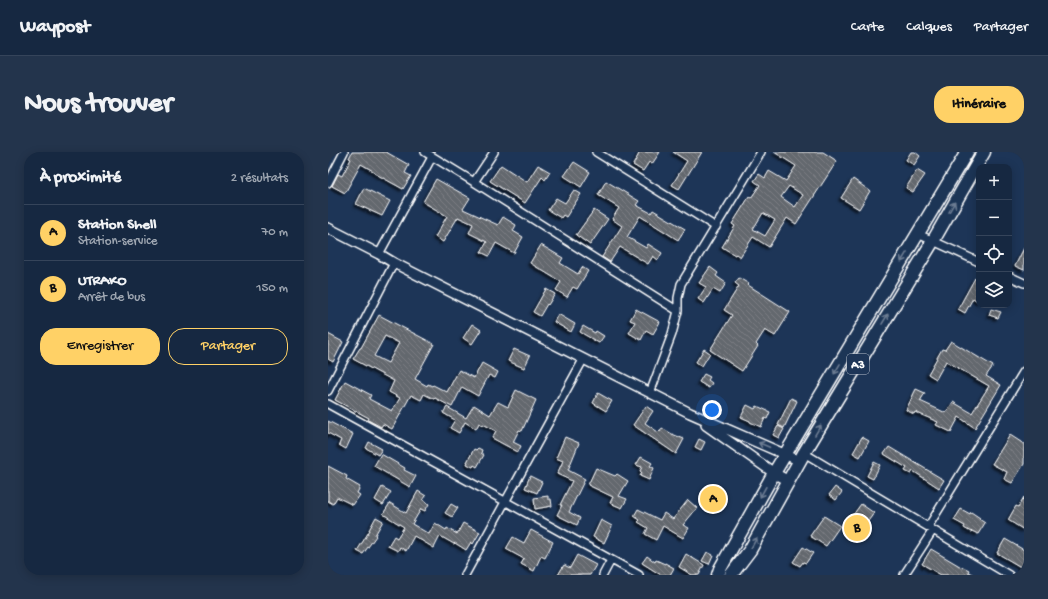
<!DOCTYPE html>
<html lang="fr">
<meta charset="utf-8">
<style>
:root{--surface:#162841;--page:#23344c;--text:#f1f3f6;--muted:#9ea6b1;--line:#35445a;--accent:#ffd166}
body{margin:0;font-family:"Gochi Hand",sans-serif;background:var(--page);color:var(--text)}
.controls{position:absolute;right:12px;top:12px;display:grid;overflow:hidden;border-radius:8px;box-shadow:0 2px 10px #0003}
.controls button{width:36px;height:36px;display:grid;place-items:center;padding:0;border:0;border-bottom:1px solid var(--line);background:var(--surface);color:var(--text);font:20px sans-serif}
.you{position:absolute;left:384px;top:258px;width:14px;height:14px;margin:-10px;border:3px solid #fff;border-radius:50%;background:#1a73e8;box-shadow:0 0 0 6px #1a73e833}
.badge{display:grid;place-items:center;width:26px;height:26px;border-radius:50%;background:var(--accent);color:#111;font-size:13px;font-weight:700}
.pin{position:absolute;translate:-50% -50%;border:2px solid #fff;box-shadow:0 1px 4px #0006}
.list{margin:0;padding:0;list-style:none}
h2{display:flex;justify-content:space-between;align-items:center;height:52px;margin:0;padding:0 16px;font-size:17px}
h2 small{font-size:13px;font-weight:400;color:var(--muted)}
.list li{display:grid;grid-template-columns:26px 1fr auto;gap:12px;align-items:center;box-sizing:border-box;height:56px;padding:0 16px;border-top:1px solid var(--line)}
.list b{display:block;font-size:15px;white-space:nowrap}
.list p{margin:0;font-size:13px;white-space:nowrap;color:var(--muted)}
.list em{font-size:13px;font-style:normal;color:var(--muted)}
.actions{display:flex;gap:8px;padding:12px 16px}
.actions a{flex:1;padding:9px 0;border:1px solid var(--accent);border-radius:16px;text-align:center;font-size:14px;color:var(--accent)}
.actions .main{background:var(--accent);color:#111}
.icon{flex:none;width:22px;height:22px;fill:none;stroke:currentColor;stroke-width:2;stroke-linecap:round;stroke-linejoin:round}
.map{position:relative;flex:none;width:696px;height:423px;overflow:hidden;border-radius:16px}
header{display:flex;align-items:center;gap:24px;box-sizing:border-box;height:56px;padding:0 20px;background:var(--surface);border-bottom:1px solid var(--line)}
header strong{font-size:19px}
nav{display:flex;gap:22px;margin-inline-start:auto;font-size:14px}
.intro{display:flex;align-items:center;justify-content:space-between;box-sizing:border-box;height:96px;padding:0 24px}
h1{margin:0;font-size:28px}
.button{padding:10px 18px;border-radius:16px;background:var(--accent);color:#111;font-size:14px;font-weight:700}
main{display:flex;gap:24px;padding:0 24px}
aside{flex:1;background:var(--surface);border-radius:16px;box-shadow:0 2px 10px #0003}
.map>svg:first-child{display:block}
</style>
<header>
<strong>Waypost</strong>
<nav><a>Carte</a><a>Calques</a><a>Partager</a></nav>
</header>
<div class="intro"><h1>Nous trouver</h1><a class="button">Itinéraire</a></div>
<main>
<aside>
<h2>À proximité<small>2 résultats</small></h2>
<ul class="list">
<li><span class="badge">A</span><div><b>Station Shell</b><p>Station-service</p></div><em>70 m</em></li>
<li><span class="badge">B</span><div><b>UTRAKO</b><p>Arrêt de bus</p></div><em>150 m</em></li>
</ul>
<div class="actions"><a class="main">Enregistrer</a><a>Partager</a></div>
</aside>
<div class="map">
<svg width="696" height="423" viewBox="0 0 696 423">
<defs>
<pattern id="building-back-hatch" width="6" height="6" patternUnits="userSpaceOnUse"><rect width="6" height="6" fill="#64676e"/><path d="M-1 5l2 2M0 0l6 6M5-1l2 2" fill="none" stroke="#7b7e84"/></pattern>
<filter id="shadow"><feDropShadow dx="-2.5" dy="2.5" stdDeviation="1" flood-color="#0009"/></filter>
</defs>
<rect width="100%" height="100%" fill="#1d3557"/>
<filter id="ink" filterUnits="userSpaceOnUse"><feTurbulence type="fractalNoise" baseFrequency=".025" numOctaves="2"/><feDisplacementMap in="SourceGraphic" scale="8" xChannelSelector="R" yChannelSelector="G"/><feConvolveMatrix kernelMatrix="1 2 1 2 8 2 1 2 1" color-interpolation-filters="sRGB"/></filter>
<g filter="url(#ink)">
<path fill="url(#building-back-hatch)" stroke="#fff" fill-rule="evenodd" filter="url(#shadow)" d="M24,0H58L81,13L77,21L83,24L75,37L46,21L47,20L33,12L17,41L4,34L10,22L14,24L23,7L21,6Z
M312,0H332L324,12L321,10L315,19L305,13Z
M345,0H374L351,37L344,33L359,9Z
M446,0H495L509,9L468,72L459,66L441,95L425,85L412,105L408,102L407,103L394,95L407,74L404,72L421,45L423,46L432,33L426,29L431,22L437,26L441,19L458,29L468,14ZM461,34L475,43L467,55L453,45ZM435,61L447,68L437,84L425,77Z
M583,0H587L592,4L586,13L578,8Z
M246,10L262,20L253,35L236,24Z
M173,13L199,30L210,13L222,20L217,28L214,25L197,51L162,29Z
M589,18L597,23L585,40L578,36Z
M108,27L142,46L135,57L170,73L175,65L188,73L185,79L195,85L186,101L168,91L161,104L153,100L159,90L141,81L145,72L130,65L115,90L107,85L119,64L95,50Z
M525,27L542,39L531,57L513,46Z
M278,29L311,49L308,53L323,61L325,58L357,77L350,88L312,64L299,85L318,96L320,92L334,101L330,108L325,104L320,112L292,95L282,110L274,105L294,74L284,67L291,56L270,43Z
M36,36L62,49L54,64L28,52Z
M246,38L253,42L238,65L235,63L233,66L220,58L228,46L237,51Z
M266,58L280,67L262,93L248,83Z
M213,93L235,106L232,111L250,122L254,115L260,119L249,137L245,135L239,145L228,138L233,130L202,111Z
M696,96V118L687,114Z
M382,115L390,121L388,124L398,131L392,141L385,137L376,151L370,147L378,135L371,131Z
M411,126L421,132L420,133L462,160L447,184L437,178L428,192L430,194L414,219L382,198L404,163L396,158L411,134L407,131Z
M647,126L651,129V135L649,140L651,141V150L645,146L637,161L630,157Z
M218,137L227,142L220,153L219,152L212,164L205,160Z
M308,157L332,170L325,182L318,178L313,188L301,181L307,170L302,168Z
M663,157L673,160L670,166L661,163Z
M230,162L247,172L243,180L226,170Z
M51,163L106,192L87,227L99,234L100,232L104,234L105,233L119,240L131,218L146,226L154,211L170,220L167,226L161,223L150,244L134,235L124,255L107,246L106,247L96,242L93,248L83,243L64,277L55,272L53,275L40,268L41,266L7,248L17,229L43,243L41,247L64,259L72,246L61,240L66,229L25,207L32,196H33ZM57,184L71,191L60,211L46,204Z
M144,172L153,178L144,192L135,186Z
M255,174L267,181L268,179L276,184L271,191L252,180Z
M0,182L15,190L5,210L0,207Z
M623,189L665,214L658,224L673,233L647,276L631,265L623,280L608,273L610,270L587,260L586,262L578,258L588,237L597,241L592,249L618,261L625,250L644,261L661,234L618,209L608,227L600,222L614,197L617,198Z
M186,197L202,204L196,216L180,209Z
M376,197L382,201L374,214L368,210Z
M376,222L382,225L380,228L384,231L381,236L371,230Z
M188,238L208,248L194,279L191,278L185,290L193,294L190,300L164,286L168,279L155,272L154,273L151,271L148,277L137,270L131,281L122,276L127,268L115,261L119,255L138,266L146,253L162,263L170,250L180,255Z
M270,241L284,249L278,259L265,251Z
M463,246L469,249L456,276L450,273Z
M419,253L427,257L429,254L442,260L439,267L437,266L433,275L422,270V269L413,265Z
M318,254L325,259L317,271L330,280L331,279L332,280L334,276L344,282L356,287L348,302L305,273Z
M0,269L25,282L18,297L11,293L13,288L0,281Z
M450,274L456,277L451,286L445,283Z
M682,283L696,292V312L684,331L676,327L679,320L664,312Z
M237,285L251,291L240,318L257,327L241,360L252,366L249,373L229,363L234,353H232L244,329L229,322L235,309L228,306Z
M534,285L541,289L532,305L525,301Z
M371,287L377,290L373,298L367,295Z
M41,290L54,297L50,303L38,296Z
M561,295L616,328L611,336L585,319L583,322L577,319L579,316L556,302Z
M150,296L154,298L153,301L156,303L149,315L146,313L145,315L139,312L140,310H139L146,297L148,298Z
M53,302L77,316L76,318L88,324L82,335L46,314Z
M313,305L324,311L322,314L326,316L321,328L312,324L314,321L312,319L314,315L308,313Z
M546,310L552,313L545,327L539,324Z
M0,314L19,324L18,327L32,335L29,341L32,343L25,353L9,345L5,352L0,349Z
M268,316L287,324L289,322L300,329L291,344L299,347L294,356L282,351L285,345L260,333Z
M202,324L214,330L209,341L197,336Z
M54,335L63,340L55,353L47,348Z
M507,335L514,340L508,348L501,343Z
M90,339L98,344L95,348L101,352L97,359L93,357L84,372L101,382L107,371L118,378L119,376L129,382L135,371L152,380L145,392L143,390L138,398L127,391L126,392L112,384L106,396L86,384L78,399L72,395L70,399L60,394L66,384L69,386L76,375L55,362L62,351L78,361Z
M220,344V347H223L224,354L207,357L206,346Z
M696,345V378L680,368L688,354L690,355Z
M360,348L369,356L355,373L361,376L355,386L335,374L328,388L317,382L320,376L310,370L312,368L306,364L310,357L332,368L336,361L345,367Z
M123,352L130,356L124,365L117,361Z
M533,352L546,361L538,372L525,363Z
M633,357L642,362L643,360L652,366L651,367L657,371L650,382L644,379L643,380L636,376L637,374L626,368Z
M496,364L512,374L498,394L482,384Z
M48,365L55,369L47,383L48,384L35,402L29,399L42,378H41Z
M273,368L284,374L276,391L265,385Z
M203,378L225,390L217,406L213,404L206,419L193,412L196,407L178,397L185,385L196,391Z
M677,387L696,398V417L669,401Z
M475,395L485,401L478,411L475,410L472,414L465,410Z
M603,397L635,416V415L641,418L640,420L646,423H613L594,412Z
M379,400L385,403L381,412L374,409Z
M358,402L376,413L371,423H364L351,415Z
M249,403L268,413L262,423H230L236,413L242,416Z
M319,404L327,410L328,408L337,412V411L346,416L342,423H333L314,411Z"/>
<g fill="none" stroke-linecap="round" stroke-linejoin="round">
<g stroke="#fff" stroke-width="10">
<path id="minor" d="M97,0L146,30L350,159
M268,0L388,75
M146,30L166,0
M0,31L16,0
M590,82L651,110
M51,102L104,5
M681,124L696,131
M0,239L66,111
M322,241L344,182L350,159V146L353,132L433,0
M0,252L311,423
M476,301L600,375L681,423
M600,375L696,219
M137,423L255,208
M275,423L283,408
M576,423L605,378"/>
</g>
<g stroke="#fff" stroke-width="12">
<path id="tertiary" d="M0,76L51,102L66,111L362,261L472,309
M378,273L446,321L461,329"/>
</g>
<g stroke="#fff" stroke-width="15">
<path id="trunk" d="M390,423L392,417L446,321L639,0
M403,423L422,398L476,301L605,89L656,0"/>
</g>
<use href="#minor" stroke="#1d3557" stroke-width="7"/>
<use href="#tertiary" stroke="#1d3557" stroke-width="9"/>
<use href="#trunk" stroke="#1d3557" stroke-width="12"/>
</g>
<defs><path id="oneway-shaft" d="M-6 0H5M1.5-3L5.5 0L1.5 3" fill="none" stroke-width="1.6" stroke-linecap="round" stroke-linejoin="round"/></defs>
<g stroke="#6c7c92">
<use href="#oneway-shaft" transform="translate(624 55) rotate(-60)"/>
<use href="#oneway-shaft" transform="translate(576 105) rotate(121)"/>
<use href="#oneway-shaft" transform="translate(557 167) rotate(-59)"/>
<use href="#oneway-shaft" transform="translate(509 217) rotate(121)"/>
<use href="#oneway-shaft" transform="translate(490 278) rotate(-59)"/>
<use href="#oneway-shaft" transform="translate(436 293) rotate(-157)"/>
<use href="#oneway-shaft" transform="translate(435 340) rotate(119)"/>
<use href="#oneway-shaft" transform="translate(426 391) rotate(-61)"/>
</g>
</g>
<g text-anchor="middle" stroke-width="3" stroke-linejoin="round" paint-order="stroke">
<rect fill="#1d3557" stroke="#bbc2cd" stroke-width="1" x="519" y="202" width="22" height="20" rx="3"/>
<g font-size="12" font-weight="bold" fill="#fff">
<text x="530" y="216">A3</text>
</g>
</g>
</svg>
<div class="controls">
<button>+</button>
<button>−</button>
<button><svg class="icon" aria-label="locate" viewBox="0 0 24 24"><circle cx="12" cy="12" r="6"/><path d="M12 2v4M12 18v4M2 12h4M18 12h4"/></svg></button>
<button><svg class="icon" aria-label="layers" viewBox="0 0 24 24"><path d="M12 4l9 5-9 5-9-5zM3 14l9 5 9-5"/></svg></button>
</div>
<div class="you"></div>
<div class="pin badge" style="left:385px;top:347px">A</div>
<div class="pin badge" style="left:529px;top:376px">B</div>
</div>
</main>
